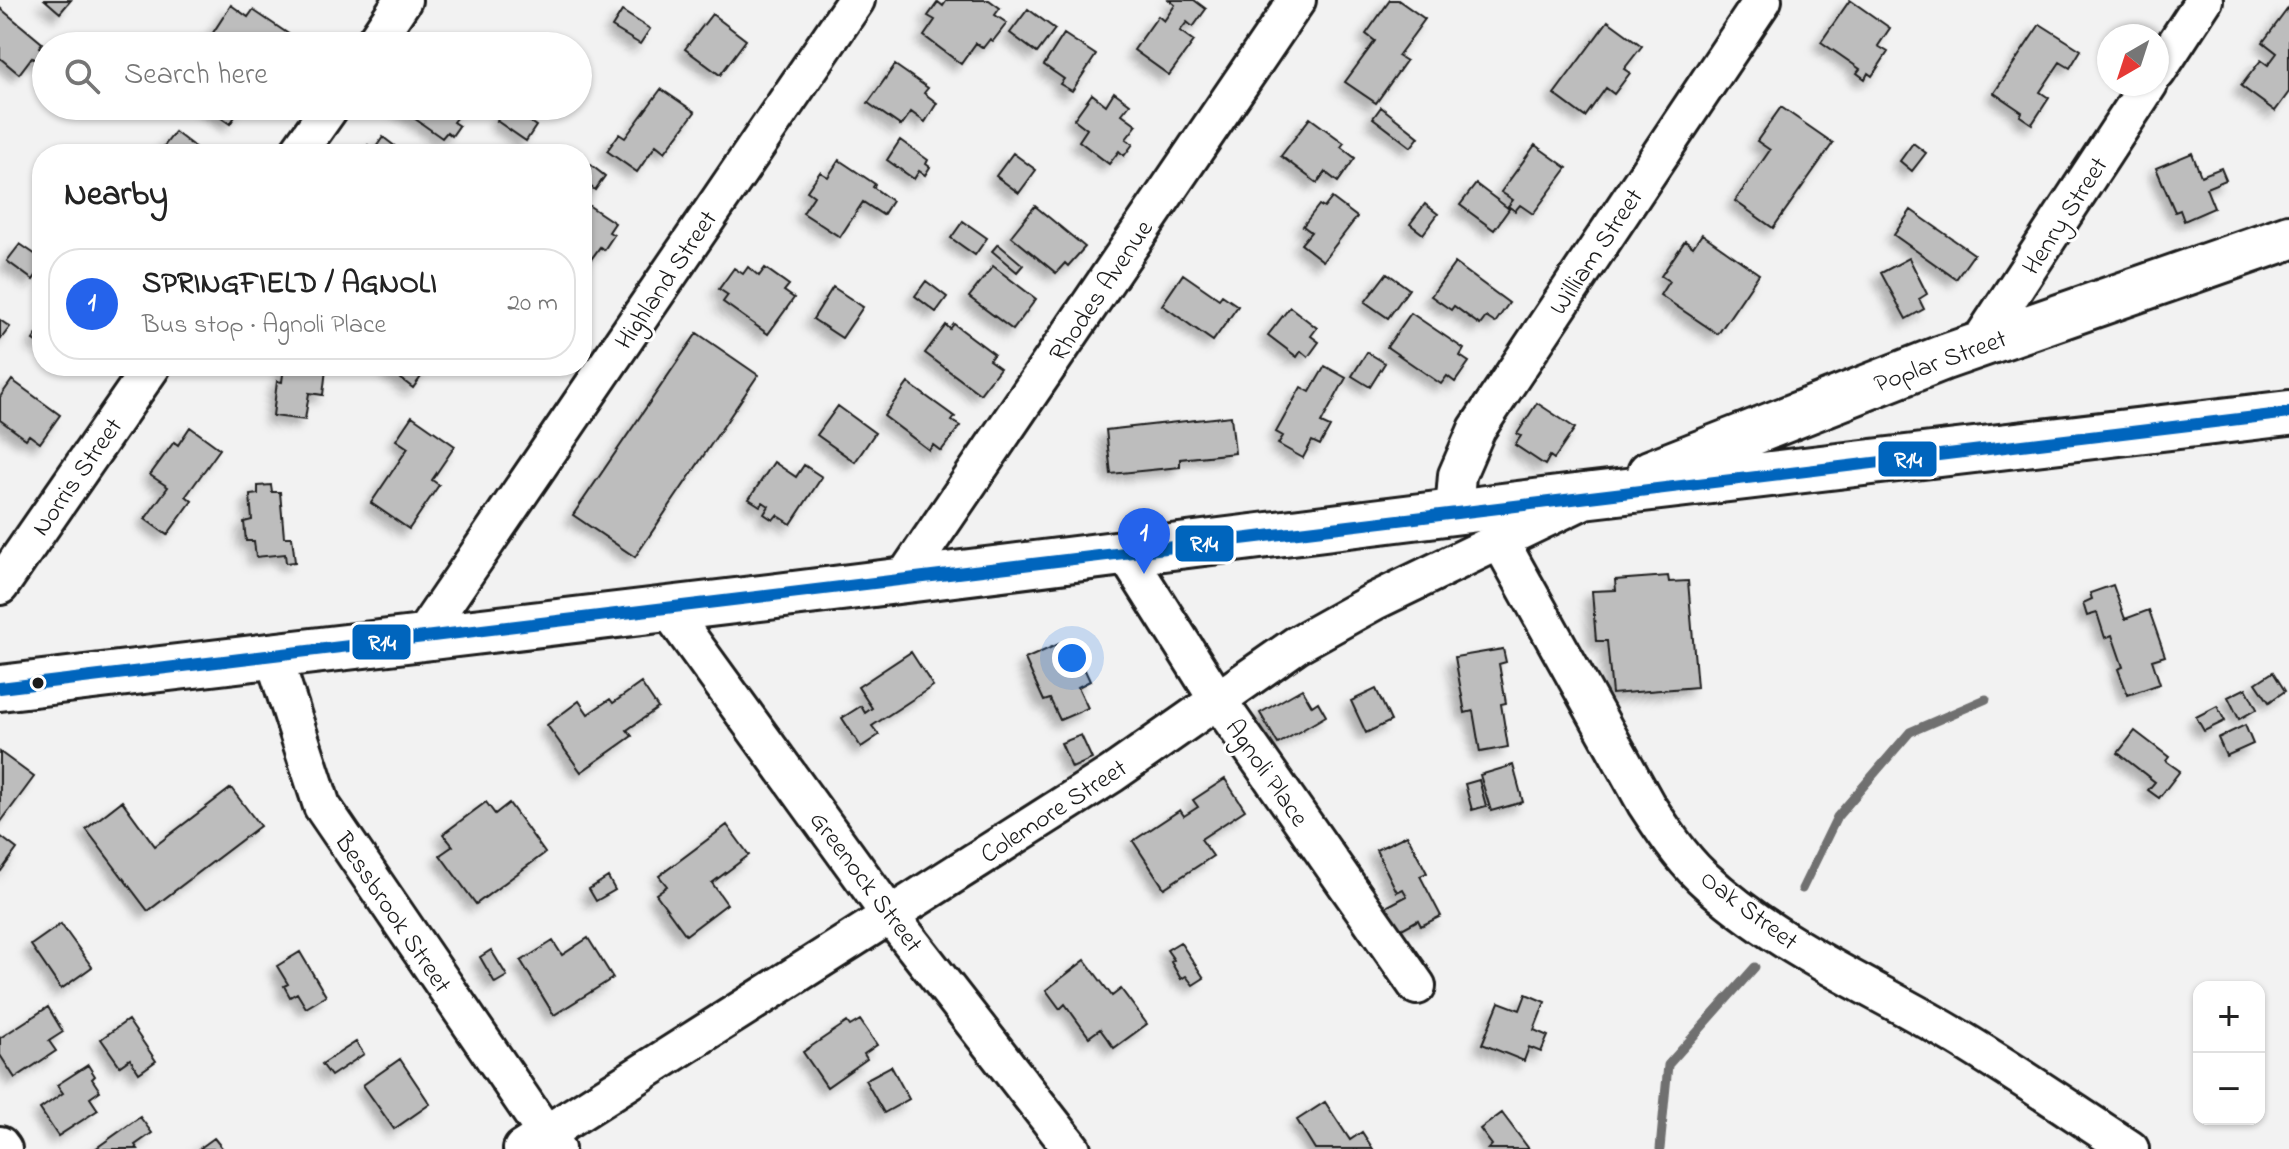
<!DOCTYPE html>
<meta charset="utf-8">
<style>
:root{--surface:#fff;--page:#f6f6f6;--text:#222;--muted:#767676;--line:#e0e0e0;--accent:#2563eb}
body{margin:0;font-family:"Indie Flower",sans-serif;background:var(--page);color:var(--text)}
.controls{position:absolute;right:24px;bottom:24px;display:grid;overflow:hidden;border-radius:16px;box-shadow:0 2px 6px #0004}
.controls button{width:72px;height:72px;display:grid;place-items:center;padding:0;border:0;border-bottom:2px solid var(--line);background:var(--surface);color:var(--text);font:40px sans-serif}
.compass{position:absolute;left:2097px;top:24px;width:72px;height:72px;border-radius:50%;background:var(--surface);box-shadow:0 2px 6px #0004;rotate:219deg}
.you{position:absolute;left:1072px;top:658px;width:28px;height:28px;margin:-20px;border:6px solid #fff;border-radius:50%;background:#1a73e8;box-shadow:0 0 0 12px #1a73e833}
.badge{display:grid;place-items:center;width:52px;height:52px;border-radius:50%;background:var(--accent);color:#fff;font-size:26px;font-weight:700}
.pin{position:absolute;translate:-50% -66px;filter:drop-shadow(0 2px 4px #0008)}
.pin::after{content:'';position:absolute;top:42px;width:28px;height:24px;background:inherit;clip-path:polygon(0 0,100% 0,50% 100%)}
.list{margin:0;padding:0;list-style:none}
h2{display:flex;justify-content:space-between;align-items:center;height:104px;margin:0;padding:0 32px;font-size:34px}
h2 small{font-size:26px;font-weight:400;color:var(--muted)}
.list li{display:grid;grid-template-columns:52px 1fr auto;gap:24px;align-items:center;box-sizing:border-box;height:112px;margin:0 16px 16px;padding:0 16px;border:2px solid var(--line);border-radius:32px}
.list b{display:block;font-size:30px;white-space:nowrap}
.list p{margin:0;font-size:26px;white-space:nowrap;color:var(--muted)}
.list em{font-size:26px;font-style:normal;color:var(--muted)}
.icon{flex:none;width:44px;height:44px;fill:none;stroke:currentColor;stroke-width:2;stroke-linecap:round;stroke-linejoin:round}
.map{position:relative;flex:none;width:2289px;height:1149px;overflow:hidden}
.search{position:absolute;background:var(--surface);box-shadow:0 2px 6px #0004;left:32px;top:32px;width:560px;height:88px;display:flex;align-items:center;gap:20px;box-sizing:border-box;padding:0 28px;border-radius:44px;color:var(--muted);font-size:30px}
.panel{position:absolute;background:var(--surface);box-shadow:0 2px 6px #0004;left:32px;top:144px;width:560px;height:232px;border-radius:32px}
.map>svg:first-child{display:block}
</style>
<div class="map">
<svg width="2289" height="1149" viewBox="0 0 2289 1149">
<defs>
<filter id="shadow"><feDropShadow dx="-7" dy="7" stdDeviation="4" flood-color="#0004"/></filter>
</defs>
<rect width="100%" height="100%" fill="#f2f2f2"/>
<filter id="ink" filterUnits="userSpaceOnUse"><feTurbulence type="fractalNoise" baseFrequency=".0125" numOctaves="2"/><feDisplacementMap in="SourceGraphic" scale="16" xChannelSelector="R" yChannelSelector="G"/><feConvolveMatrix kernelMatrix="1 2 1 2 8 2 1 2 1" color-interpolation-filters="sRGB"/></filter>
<g filter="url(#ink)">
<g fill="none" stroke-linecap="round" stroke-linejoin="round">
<path stroke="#707070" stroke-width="9" d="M1802,889L1837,817L1910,732L1986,699
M1660,1149L1668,1065L1755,967"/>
</g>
<path fill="#bdbdbd" stroke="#1c1c1c" stroke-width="2" filter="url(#shadow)" d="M45,0H71L60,13Z
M947,0H989L1000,8L995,15L1007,23L993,41L990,39L983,48L976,43L961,64L924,36L935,20L928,16L938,2L943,6Z
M1169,0H1194L1206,9L1193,27L1187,22L1180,31L1194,41L1169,75L1134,50L1158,16L1164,21L1175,5Z
M1390,0H1398L1425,19L1398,56L1406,61L1376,103L1345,82L1375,41L1366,34Z
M1850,0L1890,28L1878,46L1888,52L1872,76L1868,73L1865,79L1857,73L1860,69L1821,42Z
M231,5L248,17L253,10L290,35L282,46H220L209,39Z
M2289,7V92L2275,111L2241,86L2261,60L2268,65L2277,53L2263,42Z
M0,8L42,43L39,47L45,52L38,62L32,57L19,74L0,58Z
M1028,9L1055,29L1037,53L1010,33Z
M622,11L650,29L640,44L612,27Z
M712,14L746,40L720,75L685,49Z
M1608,21L1642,46L1624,69L1630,73L1614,94L1606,88L1585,117L1554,94Z
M2040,24L2081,50L2070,68L2060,62L2040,92L2049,98L2032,124L2020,116L2022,112L1994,93Z
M1064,34L1096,55L1072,91L1060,84L1064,79L1044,65Z
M895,65L928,88L924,93L937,103L925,122L911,112L901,126L868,103Z
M661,89L695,112L665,152L656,145L637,172L607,151L619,134L625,138Z
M1114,92L1130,104L1122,114L1137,125L1126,139L1133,144L1124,156L1119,151L1109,164L1079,141L1087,129L1074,119L1092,94L1106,105Z
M204,106H242L230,124Z
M397,106H459L463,109L453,122L459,126L452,136L447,132L442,138Z
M507,106L536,126L526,141L497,121Z
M1381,107L1419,137L1411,147L1373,118Z
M1781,107L1833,143L1773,228L1735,201L1770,150L1757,141Z
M1310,118L1344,143L1341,147L1355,158L1338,182L1325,172L1317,183L1281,156Z
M175,132L204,154H158Z
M383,137L405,154H362L368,145L374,150Z
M900,140L928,160L926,164L930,167L925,175L919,171L914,179L887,160Z
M1913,143L1926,153L1912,171L1900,161Z
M1535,145L1567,168L1533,214L1520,205L1515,211L1508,206L1513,200L1501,192Z
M1013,153L1036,170L1019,193L996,176Z
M2192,153L2201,176L2221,168L2226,180L2206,188L2214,208L2184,221L2180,210L2175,212L2156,168Z
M582,158L605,176L595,190L582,180Z
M839,160L875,184L873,187L892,201L883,215L863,202L840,237L803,213L814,196L807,191L820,172L828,177Z
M1476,184L1509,209L1494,230L1460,205Z
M1332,198L1357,217L1323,261L1301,244L1311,232L1303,226L1319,205L1324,208Z
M582,201L615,223L609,232L614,235L604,250L600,247L592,258L582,251Z
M1425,204L1438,214L1423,234L1410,224Z
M1035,206L1085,247L1068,266L1065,263L1056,273L1011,236Z
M1911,210L1974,254L1956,279L1894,235Z
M963,221L987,238L975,255L951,238Z
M1702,234L1759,274L1718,334L1660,295L1669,281L1661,276L1685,241L1693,247Z
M20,244L42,259V267L33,280L7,261Z
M998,244L1023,265L1017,272L992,251Z
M1909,258L1927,294L1919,299L1924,309L1906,319L1881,273Z
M1455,263L1509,303L1495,323L1486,317L1480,325L1454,306L1451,310L1431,296Z
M993,266L1036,299L1013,330L969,297Z
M748,267L759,276L765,268L789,285L784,291L794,298L768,334L723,302L728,295L719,289L734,268L743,274Z
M1387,273L1409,289L1388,318L1365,302Z
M1183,274L1219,299L1222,295L1238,306L1213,341L1162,305Z
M926,281L947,297L936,312L915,296Z
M833,287L863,307L842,338L813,319Z
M1290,307L1317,328L1311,336L1319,342L1308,357L1301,351L1297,357L1268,335Z
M1411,313L1464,349L1460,356L1469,362L1455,382L1447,376L1441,384L1387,347Z
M0,320L10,327L0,340Z
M954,324L994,354L989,360L1000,368L980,394L925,353L946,325L950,329Z
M42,327V346L33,340Z
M697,333L758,375L635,557L573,515Z
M1367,352L1385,363L1370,387L1352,376Z
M284,366H310L326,369L323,395L309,393L305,420L273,416L277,381L282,382Z
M388,366H427L428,367L413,388L387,368Z
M1325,366L1346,378L1321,423L1330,427L1320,445L1312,441L1303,458L1278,444L1283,436L1276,432L1301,387L1310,392Z
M12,380L60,415L40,443L29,435L26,439L0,420V397Z
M908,383L955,417L952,421L960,426L941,451L933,445L929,450L884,416Z
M1537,403L1575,428L1554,459L1550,456L1545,465L1515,445L1521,436L1517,434Z
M838,406L875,433L855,462L817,435Z
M412,416L455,446L432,480L439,485L409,529L371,503L408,448L396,440Z
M1231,416L1235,453L1180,459V467L1111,474L1106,430Z
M190,427L220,449L186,496L192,501L167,535L145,519L168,487L150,475L174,442L178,445Z
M774,462L796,477L804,465L822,477L791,524L777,515L773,520L764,514L769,506L763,502L760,506L749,499Z
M271,485L272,492H280L284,537H292L295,562L286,563L285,554L256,557L254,541H246L244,522L252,520L250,495L258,494V486Z
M1668,576L1669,582L1688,581L1697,687L1612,694L1607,641H1596L1592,591L1616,590L1615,580Z
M2113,585L2125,619L2149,610L2165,656L2152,660L2160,684L2128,695L2118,669L2123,667L2112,635L2105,638L2097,613L2087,616L2083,603L2092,599L2090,593Z
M1061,643L1074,672L1084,668L1090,681L1078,687L1088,708L1060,720L1050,699L1044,701L1025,659Z
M1503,649L1506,662L1499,664L1506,703L1501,704L1508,747L1480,752L1473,711L1465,713L1455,657Z
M911,652L933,686L872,726L879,735L861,747L842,718L861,706L865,713L872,708L858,687Z
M2273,672L2285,691L2269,702L2256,683Z
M641,683L658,708L627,730L632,736L581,772L547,725L579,701L588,714L610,699L613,703Z
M2246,688L2257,709L2239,719L2228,697Z
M1302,689L1312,706L1318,702L1326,716L1278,744L1260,713Z
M1376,689L1391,721L1366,733L1351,701Z
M2217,706L2225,721L2204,731L2196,717Z
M2245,725L2253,744L2226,756L2218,738Z
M2135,731L2169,757L2166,761L2180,771L2159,798L2148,790L2155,782L2118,753Z
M1081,735L1092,759L1072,768L1061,743Z
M0,752L34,777L0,823Z
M1513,765L1523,802L1491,811L1480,775Z
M1225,779L1245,810L1201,839L1213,856L1164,888L1133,841L1180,810L1184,816L1198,807L1193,800Z
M1479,780L1486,806L1472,810L1465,784Z
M231,788L260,826L148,911L86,829L122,801L155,846Z
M486,802L495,814L509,803L545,853L476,904L440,855L453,846L443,834Z
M727,825L749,855L712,883L727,904L686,935L656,894L667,886L659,876Z
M1407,835L1427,873L1420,876L1441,916L1421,926L1418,920L1398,931L1386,907L1407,896L1403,889L1397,892L1376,850Z
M0,836L17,849L1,871L0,870Z
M608,877L615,890L596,901L589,889Z
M61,924L92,967L61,989L31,945Z
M588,938L613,978L554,1015L521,961L553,941L562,955Z
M1180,942L1204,978L1193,985L1186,976L1181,979L1171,962L1174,960L1167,950Z
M491,950L507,976L495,983L480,957Z
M300,952L326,996L306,1008L297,993L290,997L284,986L288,984L277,966Z
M1085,960L1112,996L1121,989L1147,1024L1114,1048L1100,1029L1089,1037L1065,1004L1060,1009L1046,990Z
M1526,994L1545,1002L1534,1030L1548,1036L1541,1052L1529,1047L1524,1061L1482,1044L1499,1002L1520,1010Z
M48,1007L63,1032L49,1041L56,1051L15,1078L0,1055V1038Z
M128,1020L156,1061L139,1073L130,1059L120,1066L101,1039Z
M860,1020L877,1045L864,1054L867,1059L827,1087L803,1052L847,1022L850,1026Z
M356,1042L364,1054L331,1076L322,1064Z
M400,1059L430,1104L394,1129L363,1085Z
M88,1065L95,1076L92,1079L100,1091L90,1098L98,1110L58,1136L40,1109L63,1093L57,1085Z
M891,1066L909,1099L884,1113L865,1080Z
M1325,1102L1350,1140L1362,1132L1373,1149H1315L1297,1120Z
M1502,1113L1529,1149H1488L1492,1145L1480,1129Z
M140,1117L152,1133L135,1145L138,1149H95Z
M214,1138L223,1149H199Z"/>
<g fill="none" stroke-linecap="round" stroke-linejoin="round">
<g stroke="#1c1c1c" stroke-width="42">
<path id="minor" d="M372,46L403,0
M2157,72L2204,0
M297,154L331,106
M1978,345L2149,84
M1454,512L1457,475L1477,429L1763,0
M1500,541L1646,804C1663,830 1680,856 1702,877C1773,944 1867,984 1950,1033C2011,1069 2070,1110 2130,1149
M1125,553L1217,699L1417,986
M902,581L1297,0
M0,586L152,366
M668,609L889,914L1072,1149
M421,638L856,0
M273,655L322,806L556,1149
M0,1145L3,1149
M522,1149L1112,774L1296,645L1375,601L1580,502"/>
</g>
<g stroke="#1c1c1c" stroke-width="50">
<path id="primary" d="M1650,473L1942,358L2289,237
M0,688L769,597L1558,499L2289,413"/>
</g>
<use href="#minor" stroke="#fff" stroke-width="36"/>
<use href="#primary" stroke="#fff" stroke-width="44"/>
<g stroke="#fff" stroke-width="18">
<path id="bus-1" d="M0,688L2289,413"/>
</g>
<use href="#bus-1" stroke="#0065bd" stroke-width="12"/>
</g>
</g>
<circle fill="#1c1c1c" stroke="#fff" stroke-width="3" cx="38" cy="683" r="7"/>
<g text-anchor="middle" stroke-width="6" stroke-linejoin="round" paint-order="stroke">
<g font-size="26" fill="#1c1c1c" stroke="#fff">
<text transform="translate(2064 215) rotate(-57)" y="9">Henry Street</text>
<text transform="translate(1595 251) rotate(-56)" y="9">William Street</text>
<text transform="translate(665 279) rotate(-56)" y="9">Highland Street</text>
<text transform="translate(1100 290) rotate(-56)" y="9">Rhodes Avenue</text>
<text transform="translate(1940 360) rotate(-20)" y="9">Poplar Street</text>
<text transform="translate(76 476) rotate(-55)" y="9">Norris Street</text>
<text transform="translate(1268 772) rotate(55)" y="9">Agnoli Place</text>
<text transform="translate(1053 810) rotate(-33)" y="9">Colemore Street</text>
<text transform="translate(867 881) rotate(53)" y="9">Greenock Street</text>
<text transform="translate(1750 909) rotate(37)" y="9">Oak Street</text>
<text transform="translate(394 912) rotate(56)" y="9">Bessbrook Street</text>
</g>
</g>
<g stroke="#fff" stroke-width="3">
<rect x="1877" y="440" width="61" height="38" rx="8" fill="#0065bd"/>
<rect x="1174" y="524" width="61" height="39" rx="8" fill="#0065bd"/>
<rect x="351" y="623" width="61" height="38" rx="8" fill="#0065bd"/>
</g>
<g font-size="22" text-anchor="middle" font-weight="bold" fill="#fff">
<text x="1908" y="467">R14</text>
<text x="1204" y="551">R14</text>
<text x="382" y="650">R14</text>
</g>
</svg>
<div class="controls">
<button>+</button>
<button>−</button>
</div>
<svg class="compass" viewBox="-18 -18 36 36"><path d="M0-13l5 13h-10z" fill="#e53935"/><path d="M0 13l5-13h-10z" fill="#767676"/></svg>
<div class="you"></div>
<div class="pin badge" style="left:1144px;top:574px">1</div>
<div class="search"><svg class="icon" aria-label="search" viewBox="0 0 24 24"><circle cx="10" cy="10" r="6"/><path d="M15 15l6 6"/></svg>Search here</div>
<section class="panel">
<h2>Nearby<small></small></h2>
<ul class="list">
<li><span class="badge">1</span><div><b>SPRINGFIELD / AGNOLI</b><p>Bus stop · Agnoli Place</p></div><em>20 m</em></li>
</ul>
</section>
</div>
